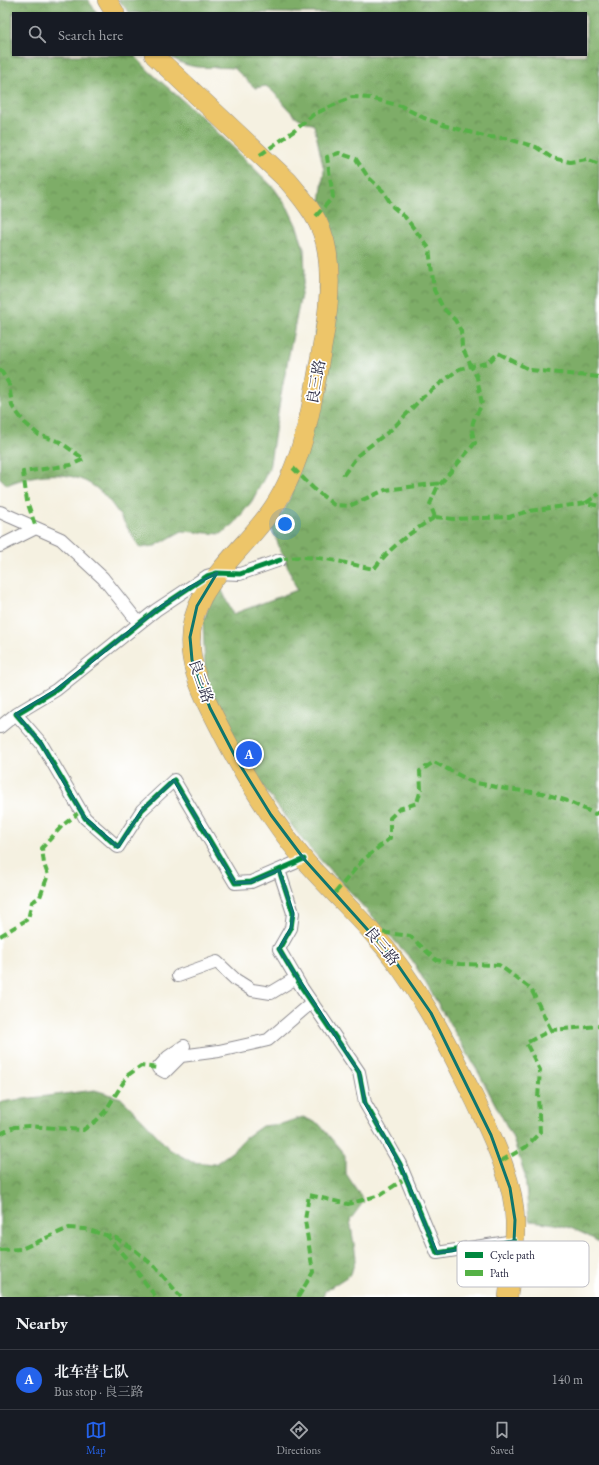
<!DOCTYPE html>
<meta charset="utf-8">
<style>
:root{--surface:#171b24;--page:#242831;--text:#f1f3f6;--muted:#9ea1a6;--line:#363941;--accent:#2563eb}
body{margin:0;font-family:"EB Garamond","Noto Serif SC",serif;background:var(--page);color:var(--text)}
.you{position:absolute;left:285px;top:524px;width:14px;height:14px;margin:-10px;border:3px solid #fff;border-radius:50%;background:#1a73e8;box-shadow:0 0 0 6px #1a73e833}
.badge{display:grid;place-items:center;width:26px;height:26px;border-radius:50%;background:var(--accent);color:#fff;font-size:13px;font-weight:700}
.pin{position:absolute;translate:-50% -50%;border:2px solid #fff;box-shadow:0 1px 4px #0006}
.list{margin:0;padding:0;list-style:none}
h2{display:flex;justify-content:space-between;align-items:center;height:52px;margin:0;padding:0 16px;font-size:17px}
h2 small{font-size:13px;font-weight:400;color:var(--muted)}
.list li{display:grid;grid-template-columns:26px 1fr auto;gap:12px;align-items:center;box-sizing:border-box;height:60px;padding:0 16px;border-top:1px solid var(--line)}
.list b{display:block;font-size:15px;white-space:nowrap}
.list p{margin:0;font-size:13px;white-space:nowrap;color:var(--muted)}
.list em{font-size:13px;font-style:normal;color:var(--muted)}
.icon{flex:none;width:22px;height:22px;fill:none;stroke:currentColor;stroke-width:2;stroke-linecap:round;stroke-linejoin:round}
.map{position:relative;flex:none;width:599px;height:1297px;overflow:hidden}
.search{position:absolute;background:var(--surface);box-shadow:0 1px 3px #0004;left:12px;right:12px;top:12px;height:44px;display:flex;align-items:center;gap:10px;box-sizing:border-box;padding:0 14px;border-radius:0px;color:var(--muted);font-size:15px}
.sheet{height:112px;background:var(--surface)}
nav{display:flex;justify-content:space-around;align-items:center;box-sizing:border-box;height:56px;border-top:1px solid var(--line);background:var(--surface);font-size:11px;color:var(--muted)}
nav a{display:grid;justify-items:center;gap:2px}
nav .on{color:var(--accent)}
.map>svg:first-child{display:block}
</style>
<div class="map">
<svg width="599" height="1297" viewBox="0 0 599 1297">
<defs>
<pattern id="forest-crowns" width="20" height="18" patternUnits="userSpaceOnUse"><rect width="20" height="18" fill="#7ead67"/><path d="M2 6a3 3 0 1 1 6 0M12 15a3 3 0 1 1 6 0" fill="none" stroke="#678c56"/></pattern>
</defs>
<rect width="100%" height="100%" fill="#fff"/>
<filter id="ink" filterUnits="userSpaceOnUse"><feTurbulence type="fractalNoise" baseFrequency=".025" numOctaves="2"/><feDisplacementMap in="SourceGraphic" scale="8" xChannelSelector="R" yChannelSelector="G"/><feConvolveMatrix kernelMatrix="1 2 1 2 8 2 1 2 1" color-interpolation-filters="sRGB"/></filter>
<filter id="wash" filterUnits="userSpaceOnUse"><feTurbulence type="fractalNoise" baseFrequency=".012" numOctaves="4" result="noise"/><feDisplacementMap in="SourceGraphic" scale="16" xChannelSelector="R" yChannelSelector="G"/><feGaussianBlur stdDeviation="0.9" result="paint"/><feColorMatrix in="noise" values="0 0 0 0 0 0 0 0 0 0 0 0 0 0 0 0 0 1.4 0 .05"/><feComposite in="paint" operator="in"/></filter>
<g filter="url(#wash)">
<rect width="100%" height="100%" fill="#f5f1e1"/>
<path fill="url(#forest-crowns)" stroke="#506851" d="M0,0H88L97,13H13V55H134L149,71L205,120L274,188L288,208L297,227L304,249L305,275L281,394L269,469L252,501L234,524L221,534L182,531L155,546L140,548C128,530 117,507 101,492C75,468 37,472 7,485L0,478Z
M118,0H599V1242C571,1226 561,1224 529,1221L525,1175L512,1136L476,1068L412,960L304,842L259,781L237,746L212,693L205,670L203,623L209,605L220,586L233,614L297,590L272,529L284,510L293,491L306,445L326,222L320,203L324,170L314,125C306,122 298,119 292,113C282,104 278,94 266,86L255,88L234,68C212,66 186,72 170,55H586V13H130Z
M95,1090L121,1098L144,1121L169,1149L192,1162L215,1164L233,1151L245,1138L262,1126L281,1124L303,1117L319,1124L345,1155V1172L364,1201L350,1220L356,1257L351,1274L325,1291L323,1297H0V1102Z"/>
</g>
<g filter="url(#ink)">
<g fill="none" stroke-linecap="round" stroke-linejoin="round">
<g stroke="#8c8a8e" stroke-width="14">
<path id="minor" d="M0,512L61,539L103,578L139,623
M0,546L36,528
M280,560L240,574L217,573L207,576L156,610L56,690L16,714L41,743L85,818L118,847L142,810L174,780L235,883L251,882L304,859
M0,727L16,714
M279,870L293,913L291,928L279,949L302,988L359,1072L365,1103L400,1164L437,1253L514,1241
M178,976L217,962L236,980L252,990L271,993L296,978
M184,1046L168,1057L158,1068L165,1072L181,1056L219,1051L268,1040L312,1002"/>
</g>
<g stroke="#8c8a8e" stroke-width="20">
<path id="primary" d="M107,0L115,13
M154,55L288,181C306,202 323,223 327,251C333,289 326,327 319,364C311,413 301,466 273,508C241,556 180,592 192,658C196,684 211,710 223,734C246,779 273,822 305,861C326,885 349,907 370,930C416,981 446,1040 476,1102C493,1139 514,1180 515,1221C516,1246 511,1272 508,1297"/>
</g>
<use href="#minor" stroke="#fff" stroke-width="12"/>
<use href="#primary" stroke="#edc569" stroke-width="19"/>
<path stroke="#55b146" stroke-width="4" stroke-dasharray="8 4" stroke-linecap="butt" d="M260,155L294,131L314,114L352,97L370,98L401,106L424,118L446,126L488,137L505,138L536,147L552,158L570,162L587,159L599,164
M316,216L333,197L327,157L339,153L356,159L368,177L383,191L393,207L405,217L429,248L434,290L443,308L455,320L461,331L462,347L471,366L459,369L424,396L392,429L358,455L342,477
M0,369L9,384L12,406L25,423L39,435L60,442L84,459L71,465L23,472L27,501L36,528
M293,468L313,488L334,505L349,506L385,490L442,483
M586,503L599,494
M435,517L430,504L437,488L475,443C469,426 473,419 482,405L477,377L471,366L488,363L498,353L530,370L599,377
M435,517L453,519L509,517L529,511L586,503L599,506
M280,560C311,552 343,563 374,569C392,545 410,533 435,517
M335,893L362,861L390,838V818L399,809L417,803L421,789L420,771L434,762L472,782L506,789L542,793L568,801L595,814L599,812
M371,931L410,936L436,960L460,964L499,965L531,989L551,1030
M0,936L28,919L32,902L40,897L48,875L44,864L42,848L63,825L81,811
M0,1134L14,1127L29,1126L83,1130L97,1120L106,1110L128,1075L141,1066L158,1068
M501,1161L526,1147L540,1132L538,1098L540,1070L526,1043L551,1030L599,1026
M105,1234L131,1264L156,1297
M0,1250L21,1249L69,1228L85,1229L116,1238L136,1251L155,1267L181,1297
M298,1297L313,1272L305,1220L309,1195L348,1204L380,1195L406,1178"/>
<g stroke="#fff" stroke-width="8">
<path id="cycleway" d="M280,560L240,574L217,573L207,576L156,610L56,690L16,714L41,743L85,818L118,847L142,810L174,780L235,883L251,882L304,859
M279,870L293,913L291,928L279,949L302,988L359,1072L365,1103L400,1164L437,1253L514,1241"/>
</g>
<use href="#cycleway" stroke="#00873e" stroke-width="5"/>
</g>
</g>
<path fill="none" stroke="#0f766e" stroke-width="3" stroke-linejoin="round" d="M217,573L197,606L190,637L192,660L210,708L237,760L271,815L304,859L393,958L431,1013L491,1135L510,1188L515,1220L514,1241L437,1253L400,1164L365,1103L359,1072L279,949L291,928L293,913L279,870L251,882L235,883L174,780L142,810L118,847L85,818L41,743L16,714L56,690L156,610L190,587Z"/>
<g text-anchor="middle" stroke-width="3.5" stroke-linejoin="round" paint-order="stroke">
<g font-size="15" fill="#22223b" stroke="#fff">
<text transform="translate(316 382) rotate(-80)" y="5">良三路</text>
<text transform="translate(201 681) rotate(71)" y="5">良三路</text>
<text transform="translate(382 946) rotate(51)" y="5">良三路</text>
</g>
</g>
<rect x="457" y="1241" width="132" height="46" rx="6" fill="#fff" stroke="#bdbdc4" stroke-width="1"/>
<rect x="465" y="1252" width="18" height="6" fill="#00873e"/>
<rect x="465" y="1270" width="18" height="6" fill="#55b146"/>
<g font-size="11" fill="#22223b">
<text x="490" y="1259">Cycle path</text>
<text x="490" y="1277">Path</text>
</g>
</svg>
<div class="you"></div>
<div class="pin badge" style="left:249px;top:754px">A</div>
<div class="search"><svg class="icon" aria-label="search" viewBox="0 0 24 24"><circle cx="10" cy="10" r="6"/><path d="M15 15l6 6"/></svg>Search here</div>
</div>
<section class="sheet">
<h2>Nearby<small></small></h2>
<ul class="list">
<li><span class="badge">A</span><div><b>北车营七队</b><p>Bus stop · 良三路</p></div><em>140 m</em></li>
</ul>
</section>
<nav>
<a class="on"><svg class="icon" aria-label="map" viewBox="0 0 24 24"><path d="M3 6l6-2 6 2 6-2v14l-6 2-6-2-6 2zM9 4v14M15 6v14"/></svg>Map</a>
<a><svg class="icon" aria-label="directions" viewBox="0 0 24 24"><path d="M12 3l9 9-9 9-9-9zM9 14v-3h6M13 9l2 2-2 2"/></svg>Directions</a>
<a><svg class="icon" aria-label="saved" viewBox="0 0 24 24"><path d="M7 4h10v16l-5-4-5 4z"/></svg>Saved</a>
</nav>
